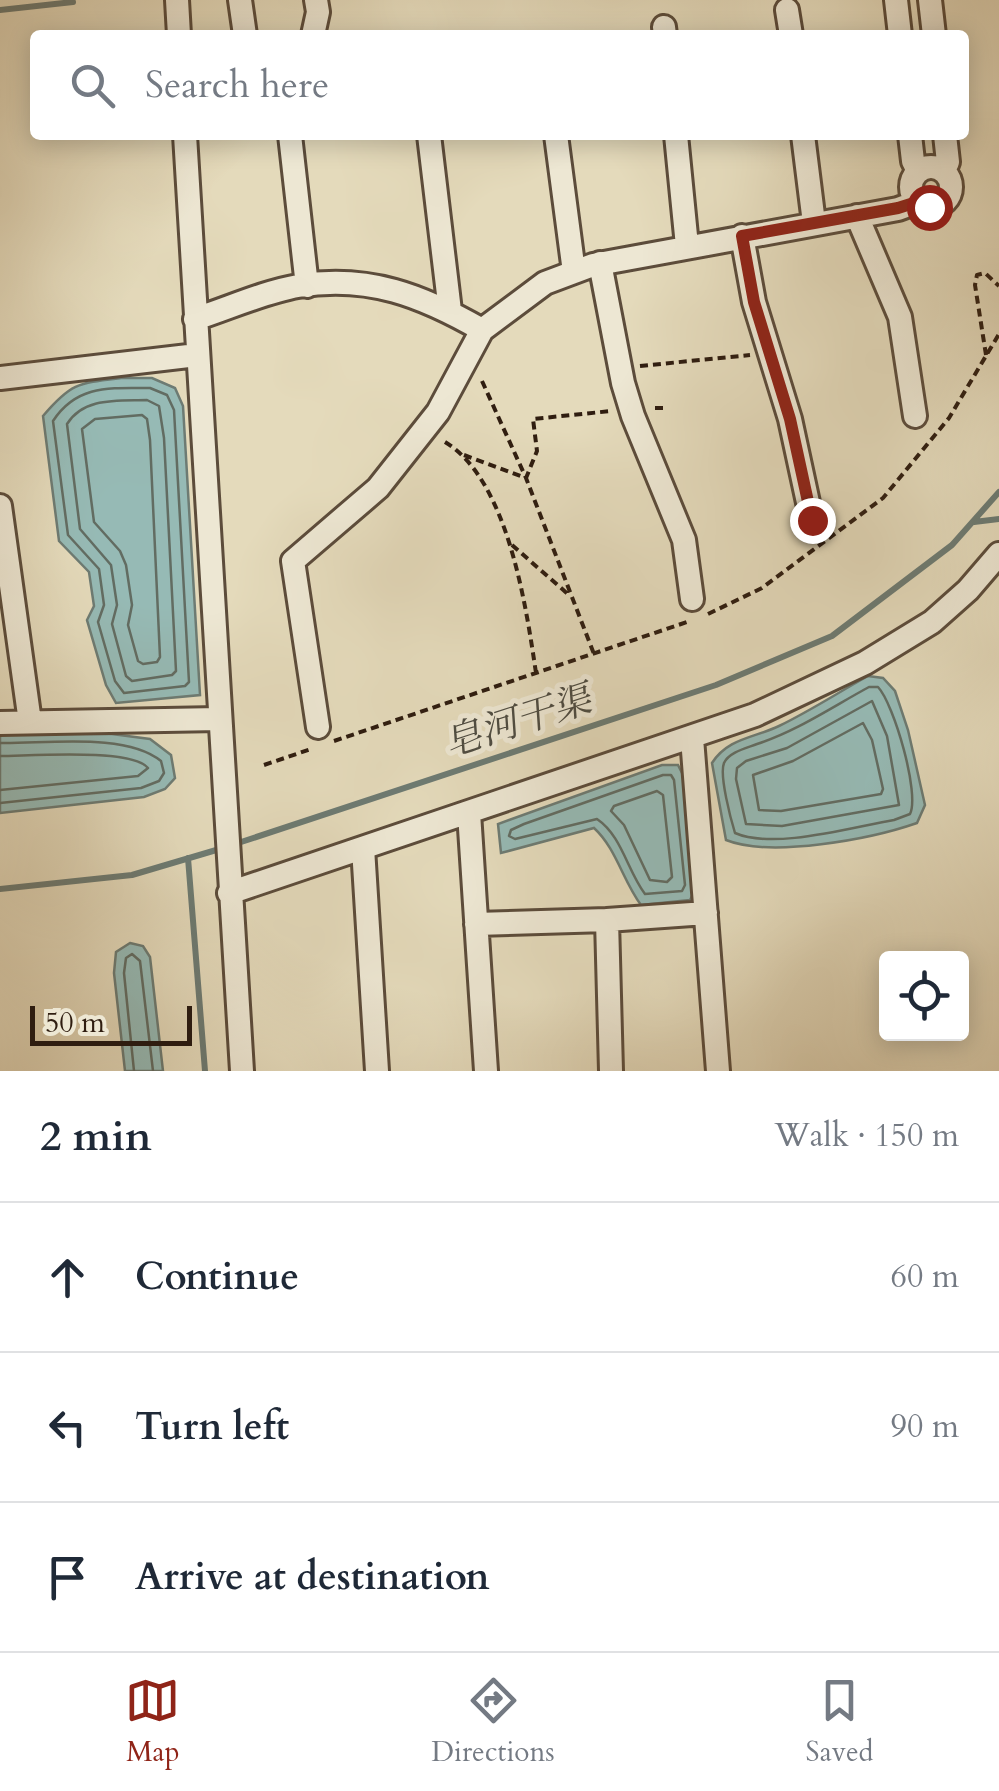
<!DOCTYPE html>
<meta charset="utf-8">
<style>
:root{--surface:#fff;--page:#f2f2f3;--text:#1f2937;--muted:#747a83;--line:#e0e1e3;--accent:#8f2418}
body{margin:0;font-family:Cardo,"Noto Serif SC",serif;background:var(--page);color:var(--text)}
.controls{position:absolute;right:30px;bottom:30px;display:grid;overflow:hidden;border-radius:10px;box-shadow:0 5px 25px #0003}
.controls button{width:90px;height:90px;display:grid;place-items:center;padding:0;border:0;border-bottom:2px solid var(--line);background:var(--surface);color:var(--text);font:50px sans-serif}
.scale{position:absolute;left:30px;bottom:25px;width:162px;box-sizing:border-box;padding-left:10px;border:5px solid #2f1d10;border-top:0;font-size:28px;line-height:35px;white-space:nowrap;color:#2f1d10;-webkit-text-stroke:8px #ede7d3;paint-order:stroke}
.stop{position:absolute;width:30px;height:30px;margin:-22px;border:8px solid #8f2418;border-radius:50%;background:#fff}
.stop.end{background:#8f2418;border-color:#fff;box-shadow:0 2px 10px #0008}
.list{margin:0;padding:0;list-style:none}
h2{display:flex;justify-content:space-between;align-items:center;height:130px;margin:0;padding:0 40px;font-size:42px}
h2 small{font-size:32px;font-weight:400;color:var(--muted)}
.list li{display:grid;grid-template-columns:65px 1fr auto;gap:30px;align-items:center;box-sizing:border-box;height:150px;padding:0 40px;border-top:2px solid var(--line)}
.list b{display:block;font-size:38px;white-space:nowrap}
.list em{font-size:32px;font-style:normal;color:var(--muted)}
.icon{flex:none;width:55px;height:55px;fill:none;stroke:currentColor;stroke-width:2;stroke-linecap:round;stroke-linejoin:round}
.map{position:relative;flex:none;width:999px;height:1071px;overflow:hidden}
.search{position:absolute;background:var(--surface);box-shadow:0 5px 25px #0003;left:30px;right:30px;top:30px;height:110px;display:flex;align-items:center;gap:25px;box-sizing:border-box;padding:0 35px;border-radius:10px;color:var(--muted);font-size:38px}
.sheet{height:580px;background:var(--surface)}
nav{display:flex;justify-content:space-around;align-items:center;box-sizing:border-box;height:140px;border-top:2px solid var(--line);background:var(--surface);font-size:28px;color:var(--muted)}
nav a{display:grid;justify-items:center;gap:5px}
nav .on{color:var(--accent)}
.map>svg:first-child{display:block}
</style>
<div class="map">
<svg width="999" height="1071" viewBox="0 0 999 1071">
<rect width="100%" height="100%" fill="#e4dabb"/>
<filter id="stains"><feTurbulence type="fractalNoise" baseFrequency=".002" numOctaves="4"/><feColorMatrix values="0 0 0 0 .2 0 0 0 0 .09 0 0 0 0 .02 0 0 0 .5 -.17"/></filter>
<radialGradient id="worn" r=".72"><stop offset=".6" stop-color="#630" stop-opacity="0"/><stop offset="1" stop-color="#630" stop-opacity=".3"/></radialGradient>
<path fill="#96bab5" stroke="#6d7b73" stroke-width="2.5" d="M121,378H152L175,388L183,406L200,695L116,703L106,685L87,620L94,606L89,572L59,541L43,416C71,383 78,383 121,378Z
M868,676L883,678L895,691L908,730L925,805L917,823C871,839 771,858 726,840L712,763C728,738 754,738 779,726C810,711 839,692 868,676Z
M0,733L112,734L150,739L171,755L175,778L165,789L144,797L0,813Z
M662,765H678L684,777L696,888L690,900L641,905C623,881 616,848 594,828L501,853L498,824Z
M130,943L143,946L150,957L163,1071H125L114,973L116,952Z"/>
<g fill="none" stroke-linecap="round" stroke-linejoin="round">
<path stroke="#626c62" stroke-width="2.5" d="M150,388L167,395L174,410L189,682L185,686L124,693L115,681L98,622L104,605L99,569L68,535L53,421C77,384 111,388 150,388Z
M147,400L159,406L164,438L176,671L172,675L132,681L126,676L112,624L117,605L111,565L80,529L67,424C84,397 117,401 147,400Z
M142,415L147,419L150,440L160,657L157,662L143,664L138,661L128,625L132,605L126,565L120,551L94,522L82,429L95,419Z
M869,687H878C894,704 920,794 910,814L894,820C852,827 774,850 735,833C731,820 719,775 724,763C729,752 747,748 757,744C797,731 832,707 869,687Z
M872,701L887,736L899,805L782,826L746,824L736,779L737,768L746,761L787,748Z
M863,723L872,740L883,789L881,794L781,811L759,810L753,775L793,761Z
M0,743C45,744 126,732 161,761L164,773L159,781L141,788L0,803
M0,756C29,756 132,748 148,768L138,776L0,790
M663,775H671L674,780L685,885L682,891L645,894C627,870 622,836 597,819L515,839L509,836L511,830L524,824Z
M657,791L663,795L672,877L667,882L650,880L624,825L611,811L614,806Z
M134,1071L124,973L126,958L132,954L140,961L153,1071"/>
<path stroke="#6d7b73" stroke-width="6" d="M0,10L73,2
M974,522L999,519
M235,844L716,685L832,636L952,545L999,492
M188,858L205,1071
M0,889L132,875L223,848"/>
<g stroke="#5c4c3b" stroke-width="28">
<path id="minor" d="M177,0L179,35
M240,0L245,35
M896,0L900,35
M930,0L934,35
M787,10L791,35
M664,27L665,35
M313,35L318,12L316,0
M185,135L242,1071
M290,135L307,286
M429,135L450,311
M556,135L574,272
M676,135L687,246
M803,135L814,223
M910,135L913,161L918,171
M911 187a20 20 0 1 1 40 0a20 20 0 1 1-40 0Z
M944,170L948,162L945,135
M857,216L900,317L915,416
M742,236L754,302L790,419L812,521
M600,263L623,383L633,416L684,540L692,599
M195,319C229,308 264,292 298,286C368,274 423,296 482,330
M0,378L197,355
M0,506L30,722
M0,723L219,719
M318,727L293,561L378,488L438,412L482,330L545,283L593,265L898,209L917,202
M692,738L718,1071
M469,813L486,1071
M363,848L377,1071
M229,893L755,715L865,663L932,622L968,590L999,554
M607,920L706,913
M476,924L607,920L611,1071"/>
</g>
<path stroke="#2f1d10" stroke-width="4" stroke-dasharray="8 5" stroke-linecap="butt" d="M986,355L975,285L977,275L985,273L999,286
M640,366L750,355
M482,381L526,478L594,654
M655,408H666
M445,442C508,480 526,606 536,673
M464,455L526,478L537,451L533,419L611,411
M512,545L569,595
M708,614L762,588L883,498L949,418L999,334
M334,741L690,621
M264,765L311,749"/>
<use href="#minor" stroke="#ede7d3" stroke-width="22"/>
</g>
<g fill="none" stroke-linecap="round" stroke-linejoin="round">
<path stroke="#8f2418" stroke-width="12" d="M812,520L790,419L754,302L742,236L898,208L917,202L929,207"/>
</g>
<g text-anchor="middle" stroke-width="10" stroke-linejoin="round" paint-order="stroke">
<g font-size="38" font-style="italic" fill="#4e4c42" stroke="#ede7d3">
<text transform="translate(517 721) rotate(-18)" y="13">皂河干渠</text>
</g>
</g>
<rect width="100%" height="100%" filter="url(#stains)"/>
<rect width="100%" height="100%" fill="url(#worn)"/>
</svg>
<div class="controls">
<button><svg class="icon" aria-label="locate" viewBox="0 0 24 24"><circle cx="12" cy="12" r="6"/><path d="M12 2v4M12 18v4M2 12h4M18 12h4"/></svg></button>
</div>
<div class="scale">50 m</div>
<div class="stop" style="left:929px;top:207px"></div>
<div class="stop end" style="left:812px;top:520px"></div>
<div class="search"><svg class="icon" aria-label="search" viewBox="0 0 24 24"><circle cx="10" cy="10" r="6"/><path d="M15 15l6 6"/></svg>Search here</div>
</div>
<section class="sheet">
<h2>2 min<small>Walk · 150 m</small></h2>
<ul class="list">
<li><svg class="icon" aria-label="ahead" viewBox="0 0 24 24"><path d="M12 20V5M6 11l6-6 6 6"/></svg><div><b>Continue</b></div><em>60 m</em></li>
<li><svg class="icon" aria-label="left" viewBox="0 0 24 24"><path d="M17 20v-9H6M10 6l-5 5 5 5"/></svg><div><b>Turn left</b></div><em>90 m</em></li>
<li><svg class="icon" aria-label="arrive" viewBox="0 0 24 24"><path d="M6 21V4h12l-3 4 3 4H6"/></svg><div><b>Arrive at destination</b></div></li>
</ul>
</section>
<nav>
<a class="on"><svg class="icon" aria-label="map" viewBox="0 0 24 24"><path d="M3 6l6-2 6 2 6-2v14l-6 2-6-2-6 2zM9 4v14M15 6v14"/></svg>Map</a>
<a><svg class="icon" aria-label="directions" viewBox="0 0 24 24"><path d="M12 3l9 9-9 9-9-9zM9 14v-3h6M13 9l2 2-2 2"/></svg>Directions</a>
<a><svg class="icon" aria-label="saved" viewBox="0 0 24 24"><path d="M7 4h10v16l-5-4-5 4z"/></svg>Saved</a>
</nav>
